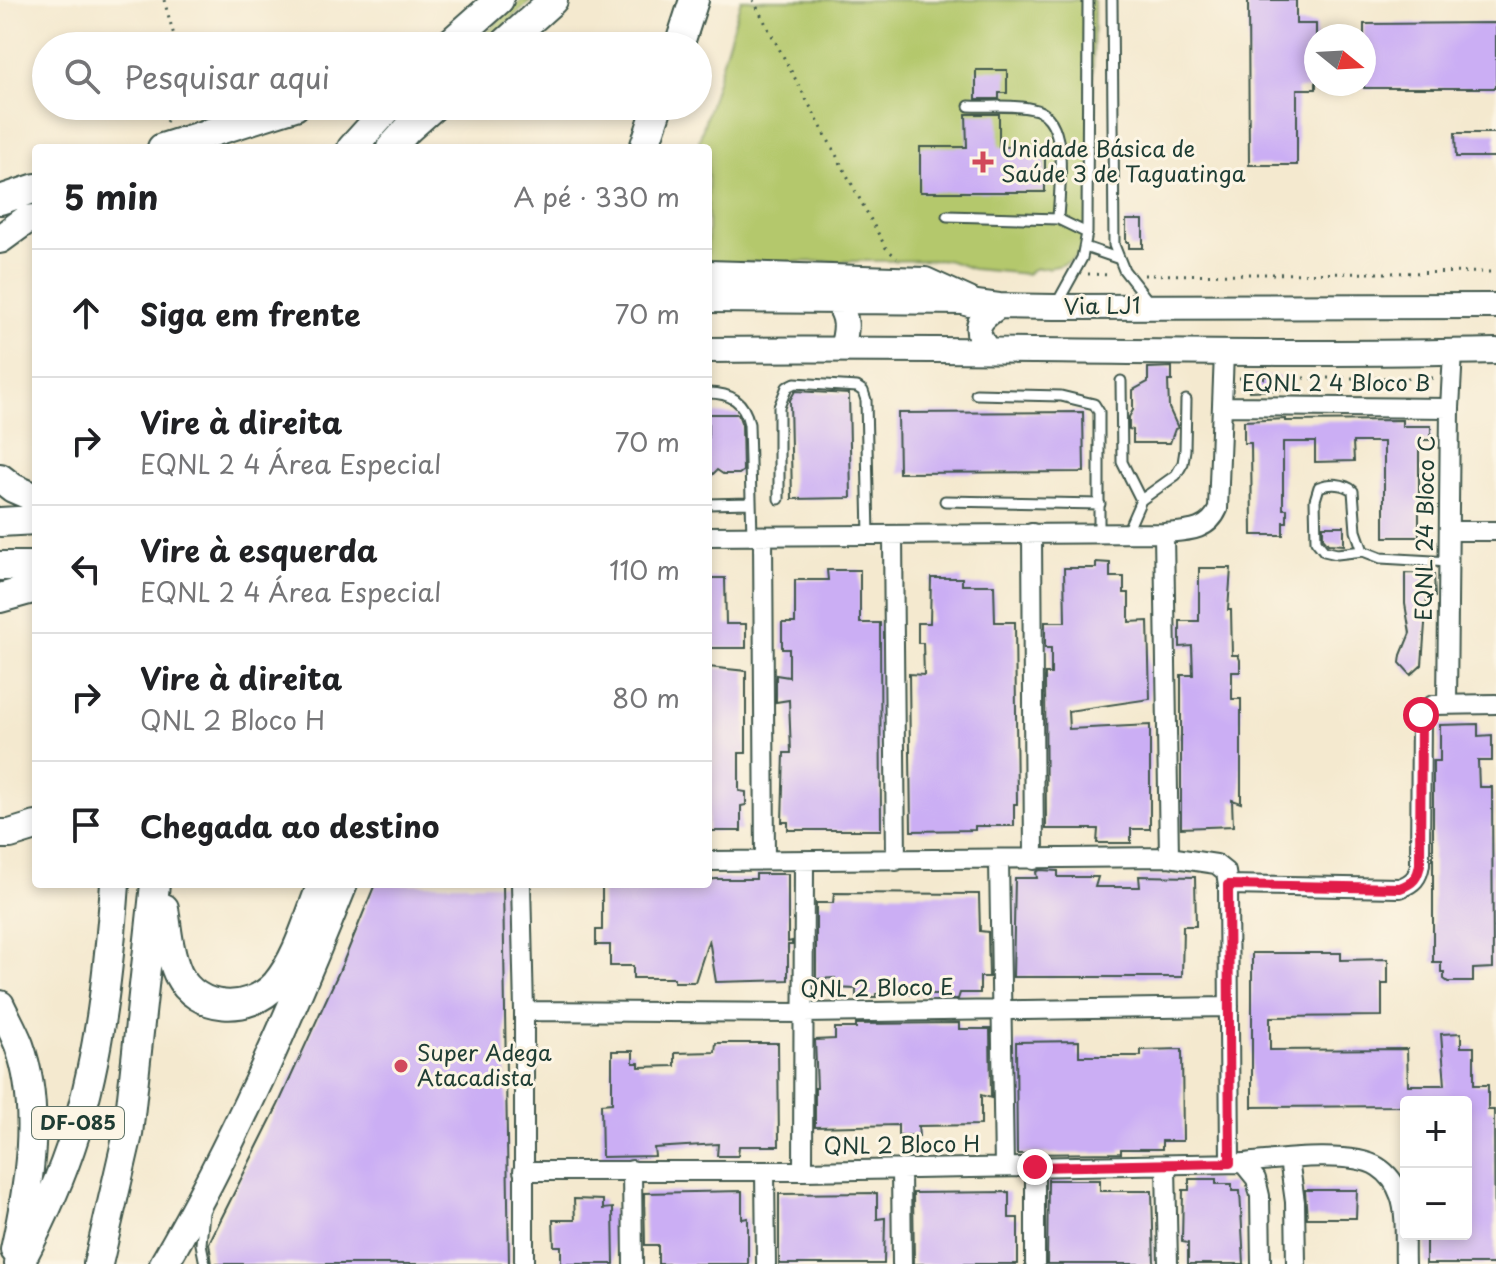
<!DOCTYPE html>
<html lang="pt">
<meta charset="utf-8">
<style>
:root{--surface:#fff;--page:#f6f6f6;--text:#202124;--muted:#757577;--line:#e0e0e0}
body{margin:0;font-family:"Playpen Sans",sans-serif;background:var(--page);color:var(--text)}
.controls{position:absolute;right:24px;bottom:24px;display:grid;overflow:hidden;border-radius:8px;box-shadow:0 4px 12px #0003}
.controls button{width:72px;height:72px;display:grid;place-items:center;padding:0;border:0;border-bottom:2px solid var(--line);background:var(--surface);color:var(--text);font:40px sans-serif}
.compass{position:absolute;left:1304px;top:24px;width:72px;height:72px;border-radius:50%;background:var(--surface);box-shadow:0 4px 12px #0003;rotate:108deg}
.stop{position:absolute;width:24px;height:24px;margin:-18px;border:6px solid #e11d48;border-radius:50%;background:#fff}
.stop.end{background:#e11d48;border-color:#fff;box-shadow:0 2px 8px #0008}
.list{margin:0;padding:0;list-style:none}
h2{display:flex;justify-content:space-between;align-items:center;height:104px;margin:0;padding:0 32px;font-size:34px}
h2 small{font-size:26px;font-weight:400;color:var(--muted)}
.list li{display:grid;grid-template-columns:52px 1fr auto;gap:24px;align-items:center;box-sizing:border-box;height:128px;padding:0 32px;border-top:2px solid var(--line)}
.list b{display:block;font-size:30px;white-space:nowrap}
.list p{margin:0;font-size:26px;white-space:nowrap;color:var(--muted)}
.list em{font-size:26px;font-style:normal;color:var(--muted)}
.icon{flex:none;width:44px;height:44px;fill:none;stroke:currentColor;stroke-width:2;stroke-linecap:round;stroke-linejoin:round}
.map{position:relative;flex:none;width:1496px;height:1264px;overflow:hidden}
.search{position:absolute;background:var(--surface);box-shadow:0 4px 12px #0003;left:32px;top:32px;width:680px;height:88px;display:flex;align-items:center;gap:20px;box-sizing:border-box;padding:0 28px;border-radius:44px;color:var(--muted);font-size:30px}
.panel{position:absolute;background:var(--surface);box-shadow:0 4px 12px #0003;left:32px;top:144px;width:680px;height:744px;border-radius:8px}
.map>svg:first-child{display:block}
</style>
<div class="map">
<svg width="1496" height="1264" viewBox="0 0 1496 1264">
<rect width="100%" height="100%" fill="#fcf5e5"/>
<filter id="ink" filterUnits="userSpaceOnUse"><feTurbulence type="fractalNoise" baseFrequency=".0125" numOctaves="2"/><feDisplacementMap in="SourceGraphic" scale="16" xChannelSelector="R" yChannelSelector="G"/><feConvolveMatrix kernelMatrix="1 2 1 2 8 2 1 2 1" color-interpolation-filters="sRGB"/></filter>
<filter id="wash" filterUnits="userSpaceOnUse"><feTurbulence type="fractalNoise" baseFrequency=".006" numOctaves="4" result="noise"/><feDisplacementMap in="SourceGraphic" scale="32" xChannelSelector="R" yChannelSelector="G"/><feGaussianBlur stdDeviation="1.8" result="paint"/><feColorMatrix in="noise" values="0 0 0 0 0 0 0 0 0 0 0 0 0 0 0 0 0 1.4 0 .05"/><feComposite in="paint" operator="in"/></filter>
<g filter="url(#wash)">
<rect width="100%" height="100%" fill="#f4e9cf"/>
<path fill="#b4c86c" stroke="#6a8250" stroke-width="2" d="M522,0H532L481,46H471Z
M741,0H1094L1091,216C1083,248 1082,265 1044,268C1036,268 1033,268 1027,274L973,269L947,260L708,263V148H697Z"/>
<g id="blocks">
<path fill="#cbaef4" d="M1248,0H1296V24H1316V89H1297V165H1249Z
M1496,23V88H1364V24Z
M976,70H1007V93H999V99H976Z
M966,114H999V147L1045,146V192H920V147H967Z
M1455,133H1496V157H1456Z
M1126,220H1143V248H1129V242H1126Z
M1172,367V381H1168L1169,408L1178,428L1175,429L1170,443H1133V430L1129,429V417L1133,410V390L1148,382V368Z
M1248,376H1279L1280,390L1249,391Z
M795,391L849,394L851,498L792,499L790,400Z
M1083,412L1084,472L899,473L898,413Z
M708,414H738L742,425L743,471L739,474H723L717,470L708,479Z
M1285,419V421L1402,420V426H1431V440H1419V537H1384V442H1353L1354,461L1315,462V442H1283V509H1287V522H1283V535H1252L1251,443H1244V421Z
M1323,526H1344V545L1328,544L1323,538Z
M1096,562L1110,563V577H1124V593H1129V622L1148,621L1150,699L1068,711L1069,729L1150,725V829H1131V843H1097L1098,829H1046L1045,674H1051V648H1045V622H1065L1064,568H1096Z
M1199,568H1231L1228,610H1231L1232,655H1238L1240,660V672H1232V699H1241V803L1232,800L1233,826L1181,828V675H1193L1192,646L1180,647V621H1199Z
M827,570H860V623H880L881,830H788V822H782L784,753H791L789,700L776,702V675L789,677V649H782V623H795V580H828Z
M1405,573L1434,574L1435,597H1427L1422,665L1411,675L1400,663L1401,655L1410,633L1405,604Z
M708,578H725L726,624H746V648H708Z
M931,578H962V585H994L995,622H1015L1017,804H1014V826H975V830L911,831L909,674L924,675L923,643H918V623H930Z
M708,667L746,671V753H739V791L746,792V805L741,806V831H708Z
M1478,724V736L1492,735V761H1478L1479,787H1492L1493,968L1473,969V982H1448L1444,979V972H1441V962H1433V761H1440V725Z
M1040,870L1058,871V877H1098L1095,887H1140L1139,876L1195,877L1196,926H1183L1182,977H1013L1015,878H1037L1036,872Z
M756,874H788V942L792,941V945H788V980L716,982L709,939L695,982H674V978H633V966H610V945H596V930H602V884H708V880L716,879H756Z
M375,884H503L509,1264H212L209,1243L278,1105L342,965Z
M834,893L979,894L980,931L988,932L989,977H980V993H960L958,999H939V994H876V997H856V989L835,988V978L816,979V903H833Z
M1252,953H1341V960L1388,959V984H1382V1016L1270,1017V1050L1407,1049L1408,1085H1445L1441,1034L1461,1033V1047H1474V1085H1488V1110H1494L1495,1264H1426V1239H1431V1234H1466V1102H1406V1106L1252,1107Z
M959,1023V1029H990L991,1098L981,1095V1125L918,1126L919,1136L898,1135V1125L815,1127V1088H817L815,1040L835,1039V1028H856V1024Z
M1079,1041V1056H1141V1050L1182,1049L1183,1141H1162V1149H1121V1153L1017,1154L1016,1042Z
M716,1043H778L779,1146H739L738,1156H717L718,1144L654,1148L655,1156L602,1157L601,1104L612,1103V1051H633V1063H639V1067L675,1066V1053L715,1052Z
M1189,1179H1216V1184H1232V1191H1240L1244,1264H1188V1243L1182,1242L1183,1190H1189Z
M1048,1180H1100V1191H1152L1154,1264H1047Z
M1305,1190H1357L1356,1218H1307Z
M742,1191V1219L748,1218V1264H658V1245H645L644,1193Z
M1009,1192V1218H1018V1264H914L913,1193Z
M877,1193V1219L885,1218L884,1264H779V1194Z
M574,1199L603,1200V1209L613,1208L614,1264H561V1246H554L553,1220H575Z"/>
</g>
</g>
<g filter="url(#ink)">
<use href="#blocks" fill-opacity="0" stroke="#3f574b" stroke-width="2"/>
<g fill="none" stroke-linecap="round" stroke-linejoin="round">
<g stroke="#3f574b" stroke-width="13">
<path id="lane" d="M1112,0L1114,245L1124,270L1149,302
M969,106C991,107 1017,104 1037,110C1070,121 1059,192 1058,219
M947,216L1058,219L1087,233
M1085,247L1117,258
M1056,305L1082,258L1087,233L1088,0
M1121,381L1122,462L1141,500
M708,393C731,393 744,401 749,424L752,537
M976,394L1061,396L1094,404L1099,412V533
M779,499V407L787,387L795,383L857,387L863,391L866,400L869,536
M945,501L1100,504
M708,504L750,503
M1127,532L1141,500L1176,475L1183,463L1185,450L1186,400
M1363,551L1356,531L1353,491C1344,483 1330,483 1319,487L1315,500L1316,541L1324,551L1337,554L1363,551L1381,558L1450,562
M204,1212L201,1244L205,1264"/>
</g>
<g stroke="#3f574b" stroke-width="22">
<path id="street" d="M1222,406L1450,408
M1450,531H1496
M1032,533L1034,860
M1164,533L1169,857
M708,536L1164,533C1186,531 1208,532 1218,509L1224,353
M893,536L896,861
M763,537L765,860
M1447,704L1450,408L1453,352
M999,860L1004,1167
M708,861L1169,857L1216,864L1226,872L1228,885L1230,1163
M521,884L524,1011V1264
M1228,885L1400,888C1413,883 1418,878 1420,864L1421,715L1433,705L1496,704
M524,1011L803,1013L1229,1007
M1289,1159L1295,1202L1296,1264
M1243,1163C1275,1160 1352,1150 1378,1167C1389,1174 1396,1184 1400,1196C1407,1216 1404,1243 1405,1264
M1166,1166L1168,1264
M1035,1167V1264
M901,1169L902,1264
M632,1170L633,1264
M523,1171H803L1243,1163L1256,1179L1260,1196L1261,1264
M765,1171L766,1264
M803,1171L804,861"/>
</g>
<g stroke="#3f574b" stroke-width="28">
<path id="secondary" d="M708,300L969,302L999,306L1055,307L1496,306
M836,301C849,318 847,329 842,349
M987,349C971,327 979,320 999,306
M708,350C971,347 1233,357 1496,351"/>
</g>
<g stroke="#3f574b" stroke-width="32">
<path id="primary" d="M447,46L499,0
M502,46L553,0
M679,46L694,0
M162,148L295,106
M352,148L390,106
M391,148L408,129L434,106
M644,148L658,106
M0,200L36,188
M0,239L26,220L36,219
M708,275L925,282L969,302
M0,478L13,488L36,498
M0,522L36,520
M0,566H36
M0,598L36,588
M0,834H10L36,826
M164,908C167,929 169,954 178,974C197,1012 249,1014 276,984C298,958 309,916 322,884
M0,1005C6,1018 14,1032 19,1045C42,1109 29,1186 15,1250
M19,1264C41,1222 61,1179 75,1134C100,1053 109,967 115,884
M98,1264L128,1134L155,884
M164,1264C234,1143 291,1014 343,884"/>
</g>
<path stroke="#3f574b" stroke-width="3" stroke-dasharray="2 6" stroke-linecap="butt" d="M164,0L177,46
M753,0L886,248L897,258
M166,122L177,106
M1088,274L1112,275
M1144,275L1496,272
M1239,378H1435"/>
<use href="#lane" stroke="#fff" stroke-width="9"/>
<use href="#street" stroke="#fff" stroke-width="18"/>
<use href="#secondary" stroke="#fff" stroke-width="24"/>
<use href="#primary" stroke="#fff" stroke-width="28"/>
</g>
</g>
<g fill="none" stroke-linecap="round" stroke-linejoin="round" filter="url(#ink)">
<path stroke="#e11d48" stroke-width="10" d="M1035,1167L1230,1163L1228,885L1400,888C1413,883 1418,878 1420,864L1421,715"/>
</g>
<g fill="#d1495b" stroke="#fcf5e5" stroke-width="3">
<path d="M979 150h8v8h8v8h-8v8h-8v-8h-8v-8h8z"/>
<circle cx="401" cy="1066" r="8"/>
</g>
<g text-anchor="middle" stroke-width="6" stroke-linejoin="round" paint-order="stroke">
<rect fill="#fcf5e5" stroke="#617469" stroke-width="2" x="32" y="1107" width="92" height="32" rx="6"/>
<g font-size="20" font-weight="bold" fill="#1f3d34">
<text x="78" y="1130">DF-085</text>
</g>
<g font-size="22" fill="#1f3d34" stroke="#fcf5e5" text-anchor="start">
<text x="1001" y="157">Unidade Básica de<tspan x="1001" dy="25">Saúde 3 de Taguatinga</tspan></text>
<text x="417" y="1061">Super Adega<tspan x="417" dy="25">Atacadista</tspan></text>
</g>
<g font-size="22" fill="#1f3d34" stroke="#fcf5e5">
<text transform="translate(1102 306) rotate(-1)" y="8">Via LJ1</text>
<text x="1336" y="391">EQNL 2 4 Bloco B</text>
<text transform="translate(1425 528) rotate(-89)" y="8">EQNL 24 Bloco C</text>
<text transform="translate(877 988) rotate(-1)" y="8">QNL 2 Bloco E</text>
<text transform="translate(902 1145) rotate(-1)" y="8">QNL 2 Bloco H</text>
</g>
</g>
</svg>
<div class="controls">
<button>+</button>
<button>−</button>
</div>
<svg class="compass" viewBox="-18 -18 36 36"><path d="M0-13l5 13h-10z" fill="#e53935"/><path d="M0 13l5-13h-10z" fill="#757577"/></svg>
<div class="stop" style="left:1421px;top:715px"></div>
<div class="stop end" style="left:1035px;top:1167px"></div>
<div class="search"><svg class="icon" aria-label="search" viewBox="0 0 24 24"><circle cx="10" cy="10" r="6"/><path d="M15 15l6 6"/></svg>Pesquisar aqui</div>
<section class="panel">
<h2>5 min<small>A pé · 330 m</small></h2>
<ul class="list">
<li><svg class="icon" aria-label="ahead" viewBox="0 0 24 24"><path d="M12 20V5M6 11l6-6 6 6"/></svg><div><b>Siga em frente</b></div><em>70 m</em></li>
<li><svg class="icon" aria-label="right" viewBox="0 0 24 24"><path d="M7 20v-9h11M14 6l5 5-5 5"/></svg><div><b>Vire à direita</b><p>EQNL 2 4 Área Especial</p></div><em>70 m</em></li>
<li><svg class="icon" aria-label="left" viewBox="0 0 24 24"><path d="M17 20v-9H6M10 6l-5 5 5 5"/></svg><div><b>Vire à esquerda</b><p>EQNL 2 4 Área Especial</p></div><em>110 m</em></li>
<li><svg class="icon" aria-label="right" viewBox="0 0 24 24"><path d="M7 20v-9h11M14 6l5 5-5 5"/></svg><div><b>Vire à direita</b><p>QNL 2 Bloco H</p></div><em>80 m</em></li>
<li><svg class="icon" aria-label="arrive" viewBox="0 0 24 24"><path d="M6 21V4h12l-3 4 3 4H6"/></svg><div><b>Chegada ao destino</b></div></li>
</ul>
</section>
</div>
